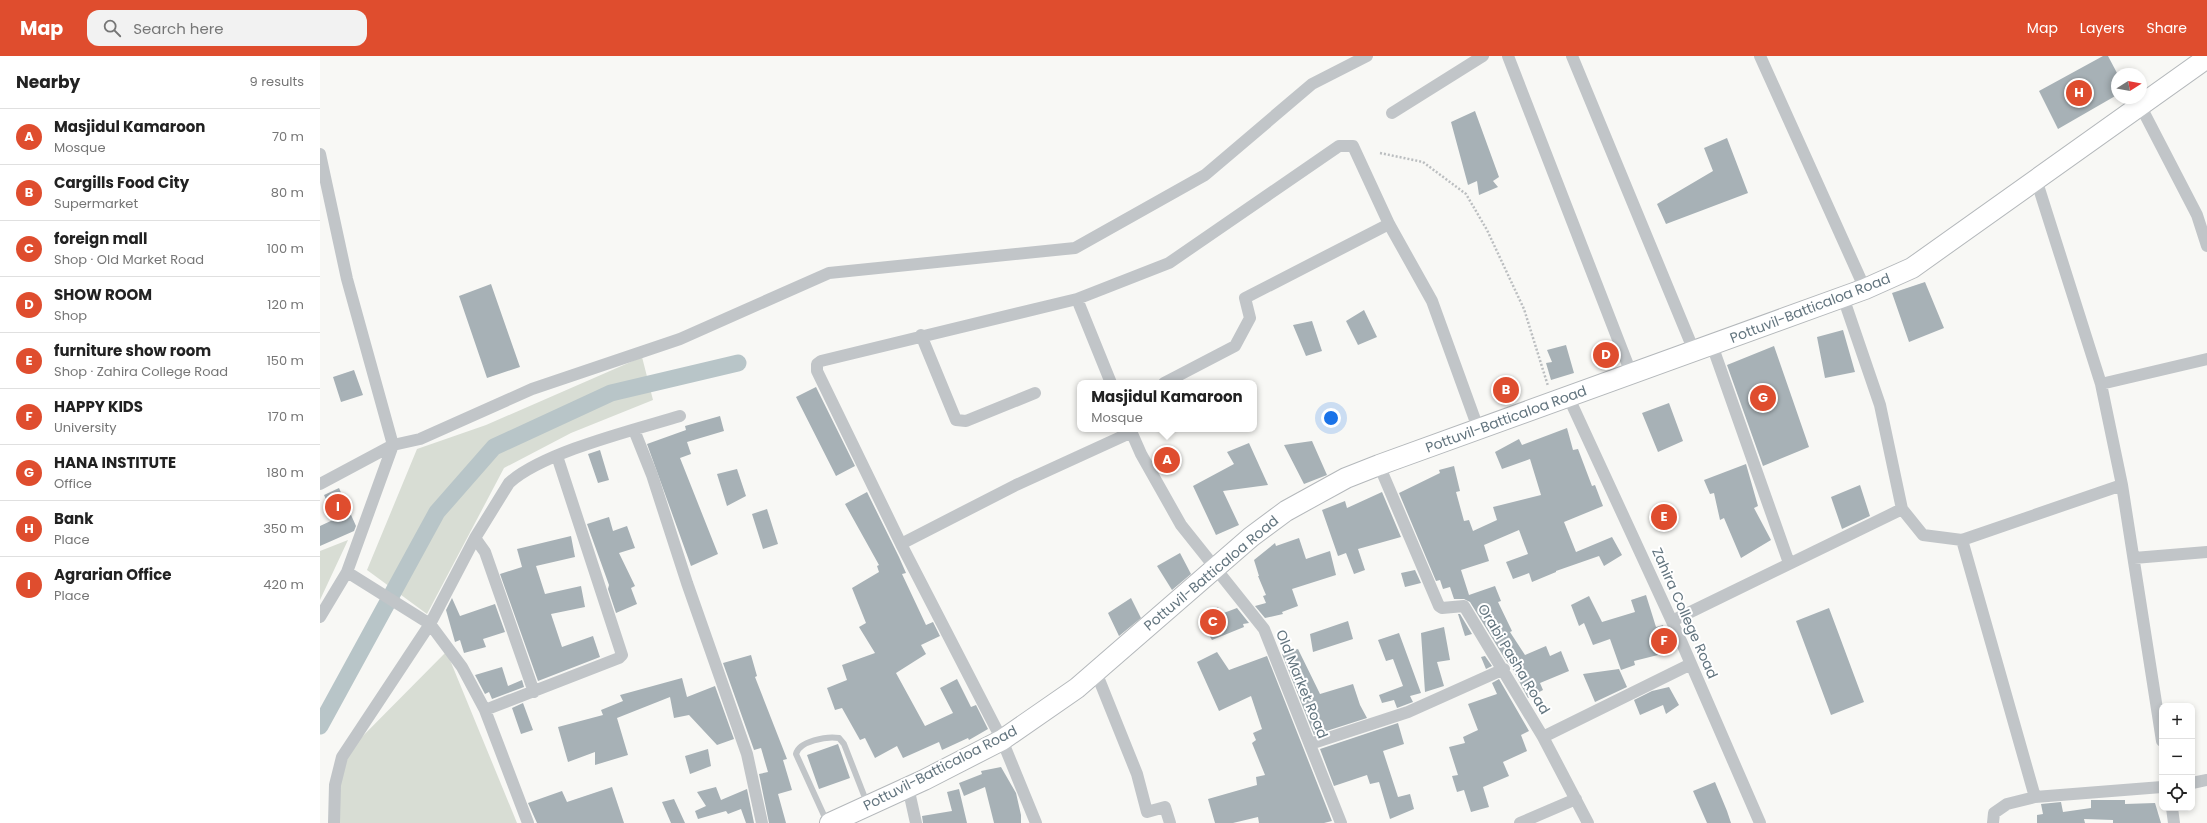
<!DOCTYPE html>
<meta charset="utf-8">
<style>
:root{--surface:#fff;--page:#f2f2f2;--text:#222;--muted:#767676;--line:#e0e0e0;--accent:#df4d2e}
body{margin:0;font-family:Poppins,sans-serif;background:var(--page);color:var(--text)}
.controls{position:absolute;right:12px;bottom:12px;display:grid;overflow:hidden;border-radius:8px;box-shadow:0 2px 6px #0003}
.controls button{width:36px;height:36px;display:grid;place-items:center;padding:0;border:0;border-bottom:1px solid var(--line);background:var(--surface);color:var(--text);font:20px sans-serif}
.compass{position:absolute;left:1791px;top:12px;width:36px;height:36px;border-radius:50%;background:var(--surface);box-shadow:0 2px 6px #0003;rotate:79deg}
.you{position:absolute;left:1011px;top:362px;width:14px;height:14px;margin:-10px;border:3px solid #fff;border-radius:50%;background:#1a73e8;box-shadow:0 0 0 6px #1a73e833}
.badge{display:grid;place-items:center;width:26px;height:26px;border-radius:50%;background:var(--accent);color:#fff;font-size:13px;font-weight:700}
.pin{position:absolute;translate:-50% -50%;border:2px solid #fff;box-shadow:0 1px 4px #0006}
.popup{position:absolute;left:757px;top:324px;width:180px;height:52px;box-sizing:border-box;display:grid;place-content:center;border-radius:8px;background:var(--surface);filter:drop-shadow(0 1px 3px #0005);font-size:13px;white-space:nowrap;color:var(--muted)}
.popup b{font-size:15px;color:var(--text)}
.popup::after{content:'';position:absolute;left:50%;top:100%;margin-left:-8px;border:8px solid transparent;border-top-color:var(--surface)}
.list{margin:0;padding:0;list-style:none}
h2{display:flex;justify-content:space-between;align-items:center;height:52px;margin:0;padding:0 16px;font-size:17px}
h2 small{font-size:13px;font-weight:400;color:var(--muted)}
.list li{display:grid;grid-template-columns:26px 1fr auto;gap:12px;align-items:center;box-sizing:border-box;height:56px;padding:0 16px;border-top:1px solid var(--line)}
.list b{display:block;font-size:15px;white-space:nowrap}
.list p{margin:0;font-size:13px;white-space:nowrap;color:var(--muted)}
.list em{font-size:13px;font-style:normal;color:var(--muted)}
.icon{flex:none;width:22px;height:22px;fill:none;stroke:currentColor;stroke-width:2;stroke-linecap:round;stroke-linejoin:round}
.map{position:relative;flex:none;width:1887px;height:767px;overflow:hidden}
header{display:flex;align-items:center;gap:24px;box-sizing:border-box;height:56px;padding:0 20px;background:var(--accent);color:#fff}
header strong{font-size:19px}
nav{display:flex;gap:22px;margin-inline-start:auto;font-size:14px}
.search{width:280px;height:36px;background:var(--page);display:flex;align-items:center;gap:10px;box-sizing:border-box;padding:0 14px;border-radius:12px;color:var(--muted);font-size:15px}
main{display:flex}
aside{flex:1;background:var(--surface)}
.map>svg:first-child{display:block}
</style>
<header>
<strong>Map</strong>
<div class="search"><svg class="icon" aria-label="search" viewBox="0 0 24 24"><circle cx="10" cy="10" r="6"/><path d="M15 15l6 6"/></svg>Search here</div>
<nav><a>Map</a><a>Layers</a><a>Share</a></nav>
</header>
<main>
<aside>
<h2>Nearby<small>9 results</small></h2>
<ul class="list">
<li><span class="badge">A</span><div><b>Masjidul Kamaroon</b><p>Mosque</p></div><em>70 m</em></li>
<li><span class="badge">B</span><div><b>Cargills Food City</b><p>Supermarket</p></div><em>80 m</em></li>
<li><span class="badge">C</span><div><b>foreign mall</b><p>Shop · Old Market Road</p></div><em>100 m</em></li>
<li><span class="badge">D</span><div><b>SHOW ROOM</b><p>Shop</p></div><em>120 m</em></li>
<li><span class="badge">E</span><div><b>furniture show room</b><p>Shop · Zahira College Road</p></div><em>150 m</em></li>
<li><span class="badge">F</span><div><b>HAPPY KIDS</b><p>University</p></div><em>170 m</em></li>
<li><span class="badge">G</span><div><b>HANA INSTITUTE</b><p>Office</p></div><em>180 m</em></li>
<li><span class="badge">H</span><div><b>Bank</b><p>Place</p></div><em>350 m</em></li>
<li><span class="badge">I</span><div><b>Agrarian Office</b><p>Place</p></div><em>420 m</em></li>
</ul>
</aside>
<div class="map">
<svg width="1887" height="767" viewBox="0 0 1887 767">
<rect width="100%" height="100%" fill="#f8f8f5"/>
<path fill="#d8ddd4" d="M322,301L333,344L251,377L184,412L107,558L47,514L97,393L166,369Z
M28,484L0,544V495Z
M128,594L130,604L197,767H18L22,701Z"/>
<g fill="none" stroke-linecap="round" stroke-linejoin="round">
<path stroke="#b8c5c8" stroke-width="17" d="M0,670L117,456L174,391L291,337L418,307"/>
</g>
<path fill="#a7b1b6" d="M1783,0H1788L1797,17V39L1738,73L1719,35Z
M1155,55L1179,121L1173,125L1178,131L1159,139L1157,125L1148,129L1131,66Z
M1407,82L1428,137L1346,168L1337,148L1393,115L1384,92Z
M1605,226L1624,272L1589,286L1572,237Z
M171,228L200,311L167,322L139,240Z
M1044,254L1057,281L1038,289L1026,265Z
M992,265L1002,295L986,300L973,269Z
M1523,274L1535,316L1505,322L1497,281Z
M1246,289L1254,317L1231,324L1226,307L1232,306L1227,294Z
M1454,290L1489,391L1443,410L1407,309Z
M34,314L43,339L21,346L13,321Z
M496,331L535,410L516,420L476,341Z
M1349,347L1363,385L1338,396L1322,357Z
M400,360L404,375L367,386L371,398L360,402L398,498L371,510L327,388L366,374L365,370Z
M1247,372L1253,394L1258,393L1272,430L1275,429L1283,450L1244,466L1256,496L1292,481L1302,499L1284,510L1279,500L1236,515V516L1212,526L1209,517L1193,523L1186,506L1208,498L1199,474L1164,489L1169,505L1141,514L1149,539L1175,530L1181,545L1178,546L1192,575L1190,576L1205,599L1226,590L1230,600L1241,595L1249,615L1220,627L1223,634L1208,642L1191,610L1187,606L1150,546L1144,543H1134L1130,531L1123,533L1120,524L1116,525L1079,437L1120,417L1119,414L1134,410L1140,435L1136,436L1144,465L1149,464L1153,475L1177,464L1173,451L1221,439L1210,403L1182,413L1175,396L1199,383L1202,389Z
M992,385L1007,419L984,428L964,389Z
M929,387L948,429L903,435L919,469L896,479L873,430L914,408L907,396Z
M280,394L289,424L278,427L268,398Z
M1426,408L1438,450L1434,452L1451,484L1421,502L1404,462L1400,464L1394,437L1390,438L1384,424Z
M417,413L426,440L407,450L397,418Z
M1540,429L1550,460L1522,473L1511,441Z
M19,432L36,470L34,475L0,490V470L15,463L4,439Z
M547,436L579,501L586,517L582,518L606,569L613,566L620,580L601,589L606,598L576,617L605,670L633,657L620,632L637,623L651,651L656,649L668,673L649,684L648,682L622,694L619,686L583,702L577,690L555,702L545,682L540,684L522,652L515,654L507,632L527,624L522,609L555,597L539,571L546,567L532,532L559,516L557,510L559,509L525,448Z
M1062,436L1081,481L1038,493L1045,514L1034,518L1026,497L1018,500L1002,454L1025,445L1027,452Z
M447,453L458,488L443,493L432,458Z
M289,461L293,475L307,470L315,492L299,497L315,530L311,532L317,548L296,557L288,533L289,529L267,468Z
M251,480L255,501L216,510L225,538L261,530L265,551L231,558L242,591L273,580L280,601L218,625L180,518L202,511L197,493Z
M979,482L986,503L1010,495L1016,519L972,533L978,550L962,556L963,558L945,562L935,550L946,547L943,540L946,539L938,520H939L934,504L955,487L956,490Z
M860,497L871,518L852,534L837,510Z
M1095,514L1101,527L1085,531L1081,517Z
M1326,539L1336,571L1343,569L1350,596L1314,605L1315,609L1301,614L1290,583L1273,589L1264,567L1259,570L1251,549L1269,540L1282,566L1315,556L1311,544Z
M132,542L140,560L175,548L185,576L163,583L166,591L144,597L140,584L135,586L126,554Z
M811,542L821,562L799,580L788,557Z
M898,551L901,558L917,552L929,567L923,568L924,571L892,584L879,563Z
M1509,552L1544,646L1511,659L1476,565Z
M1138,558H1140L1152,578L1145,580Z
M1028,565L1033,583L993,596L990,578Z
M1124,571L1130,604L1117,606L1124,630L1105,636L1101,577Z
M1079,577L1101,637L1090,640L1093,646L1077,652L1074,644L1062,647L1059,639L1083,630L1073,603L1066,605L1058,584Z
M978,593L1000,638L1033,628L1040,649L1047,662L994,679L962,598Z
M897,596L909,614L947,600L1012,765L1004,767H939L938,761L913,767H895L888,743L937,729L936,721L945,719L932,687L936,684L933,677L942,673L931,640L899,655L877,606Z
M431,599L437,620L435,621L467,703L463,704L472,734L458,738L466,767H449L439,718L448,716L441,692L434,694L403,607Z
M1165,600L1172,610L1166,613L1161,601Z
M182,611L188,630L202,624L204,631L172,643L169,636L165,638L155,619Z
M1299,613L1307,631L1275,646L1263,618Z
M362,622L367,641L395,630L414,683L397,689L369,659L354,662L350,641L297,662L308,699L275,709V696L248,706L238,671L283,659L281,654L303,645L300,639Z
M1179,623L1209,675L1201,679L1207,695L1183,706L1189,720L1163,731L1169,751L1151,756L1144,734L1137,736L1132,720L1138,719L1129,691L1145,687L1143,681L1158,674L1148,648L1177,638L1172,627Z
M1349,631L1359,649L1346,658L1343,649L1320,659L1314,644L1332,635Z
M203,647L213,674L201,678L192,652Z
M1078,667L1084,688L1063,695L1078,741L1090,738L1094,753L1070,763L1059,726L1050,728L1047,719L1014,730L1000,693Z
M518,688L530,722L499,733L487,699Z
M388,693L391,710L370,718L365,700Z
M681,711L696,737L701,759V767H674L665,731L644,740L639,727L662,718L661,715Z
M1395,726L1407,755L1411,767H1387L1373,735Z
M292,731L304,767H217L208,747L242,735L247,746Z
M396,731L401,744L427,733L434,767H426L421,753L408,758L406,755L378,763L375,755L386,750L377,736Z
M639,733L647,767H603L602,760L632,755L627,736Z
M354,743L365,767H351L342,746Z
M1771,744H1805V748L1835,747L1841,767H1793V764L1764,763L1765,767H1717V759L1723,758L1721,748L1741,746L1743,756L1771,752Z"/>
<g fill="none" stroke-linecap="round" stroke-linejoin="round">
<g stroke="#b4b8bb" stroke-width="22">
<path id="trunk" d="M510,767L604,724L682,684L757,632L931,481L966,455L1026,422L1059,409L1545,233L1592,212L1887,2"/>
</g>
<path stroke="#bbbec0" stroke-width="2.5" stroke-dasharray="2 2" stroke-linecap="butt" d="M1060,97L1103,106L1146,138L1167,174L1204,253L1228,330"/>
<path stroke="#c1c5c8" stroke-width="6" d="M507,766L476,698C479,685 507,680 519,682L524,688L547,747"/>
<path stroke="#c1c5c8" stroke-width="12" d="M1188,0L1311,317
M1252,0L1374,295
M1440,0L1545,233
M1820,49L1877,159L1887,190
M1072,57L1163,0
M0,98L27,223L73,389L100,383L212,333L360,283L509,217L755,192L885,119L992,28L1047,0
M1716,123L1781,328L1802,429L1842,685
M1523,241L1560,349L1582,453L1603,479L1642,484L1802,429
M757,243L791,327
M601,279L636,364L646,365L715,337
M1392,289L1469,507
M844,327L915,290L930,262L925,242L1069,168
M1781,328L1887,303
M1248,340L1361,585L1440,767
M810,373L821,398L861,469L944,573L1021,767
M314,374L332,419L367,527L427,698L442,767
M1059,409L1119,550L1122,552L1144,550L1223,681L1268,767
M0,428L73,389
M155,482L165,496L214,636
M1642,484L1715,741
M581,488L696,429L812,376
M1814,502L1887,496
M27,516L110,568L142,611L165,654L208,767
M0,561L27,516L73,389
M1352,565L1582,453
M776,616L817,718L827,756L845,751L850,767
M165,654L299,602L302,599L237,400
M1223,681L1371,608
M990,688L1088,656L1184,613
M1872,727L1887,724
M588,731L596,767
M1852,752L1854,767
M14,767L15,729L22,701L110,568L155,482L189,427C223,396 314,374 360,360
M716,767L682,684L581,488L497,315V308L501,305L757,243L849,207L1019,90H1033L1069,168L1112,245L1158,372
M1200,767L1256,743
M1673,767L1674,757L1687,748L1715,741L1842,731"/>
<use href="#trunk" stroke="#fff" stroke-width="20"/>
</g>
<g text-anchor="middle" stroke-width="4" stroke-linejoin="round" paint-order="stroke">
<g font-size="14" fill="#63757f" stroke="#fff">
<text transform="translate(1490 252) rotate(-21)" y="5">Pottuvil-Batticaloa Road</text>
<text transform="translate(1186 363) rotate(-20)" y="5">Pottuvil-Batticaloa Road</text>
<text transform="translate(891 517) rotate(-40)" y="5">Pottuvil-Batticaloa Road</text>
<text transform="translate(1365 557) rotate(66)" y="5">Zahira College Road</text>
<text transform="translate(1194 603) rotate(59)" y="5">Orabi Pasha Road</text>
<text transform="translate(982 628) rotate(68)" y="5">Old Market Road</text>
<text transform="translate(620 712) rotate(-27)" y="5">Pottuvil-Batticaloa Road</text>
</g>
</g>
</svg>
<div class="controls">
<button>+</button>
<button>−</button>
<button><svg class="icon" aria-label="locate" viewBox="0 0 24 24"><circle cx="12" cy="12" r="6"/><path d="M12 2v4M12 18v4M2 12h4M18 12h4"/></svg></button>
</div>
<svg class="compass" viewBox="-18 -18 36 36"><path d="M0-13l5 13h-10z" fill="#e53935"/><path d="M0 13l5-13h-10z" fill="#767676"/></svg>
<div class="you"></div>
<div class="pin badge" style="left:847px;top:404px">A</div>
<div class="popup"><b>Masjidul Kamaroon</b>Mosque</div>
<div class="pin badge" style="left:1186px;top:334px">B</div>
<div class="pin badge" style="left:893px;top:566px">C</div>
<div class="pin badge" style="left:1286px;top:299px">D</div>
<div class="pin badge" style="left:1344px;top:461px">E</div>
<div class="pin badge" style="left:1344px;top:585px">F</div>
<div class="pin badge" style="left:1443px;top:342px">G</div>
<div class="pin badge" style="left:1759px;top:37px">H</div>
<div class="pin badge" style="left:18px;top:451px">I</div>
</div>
</main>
